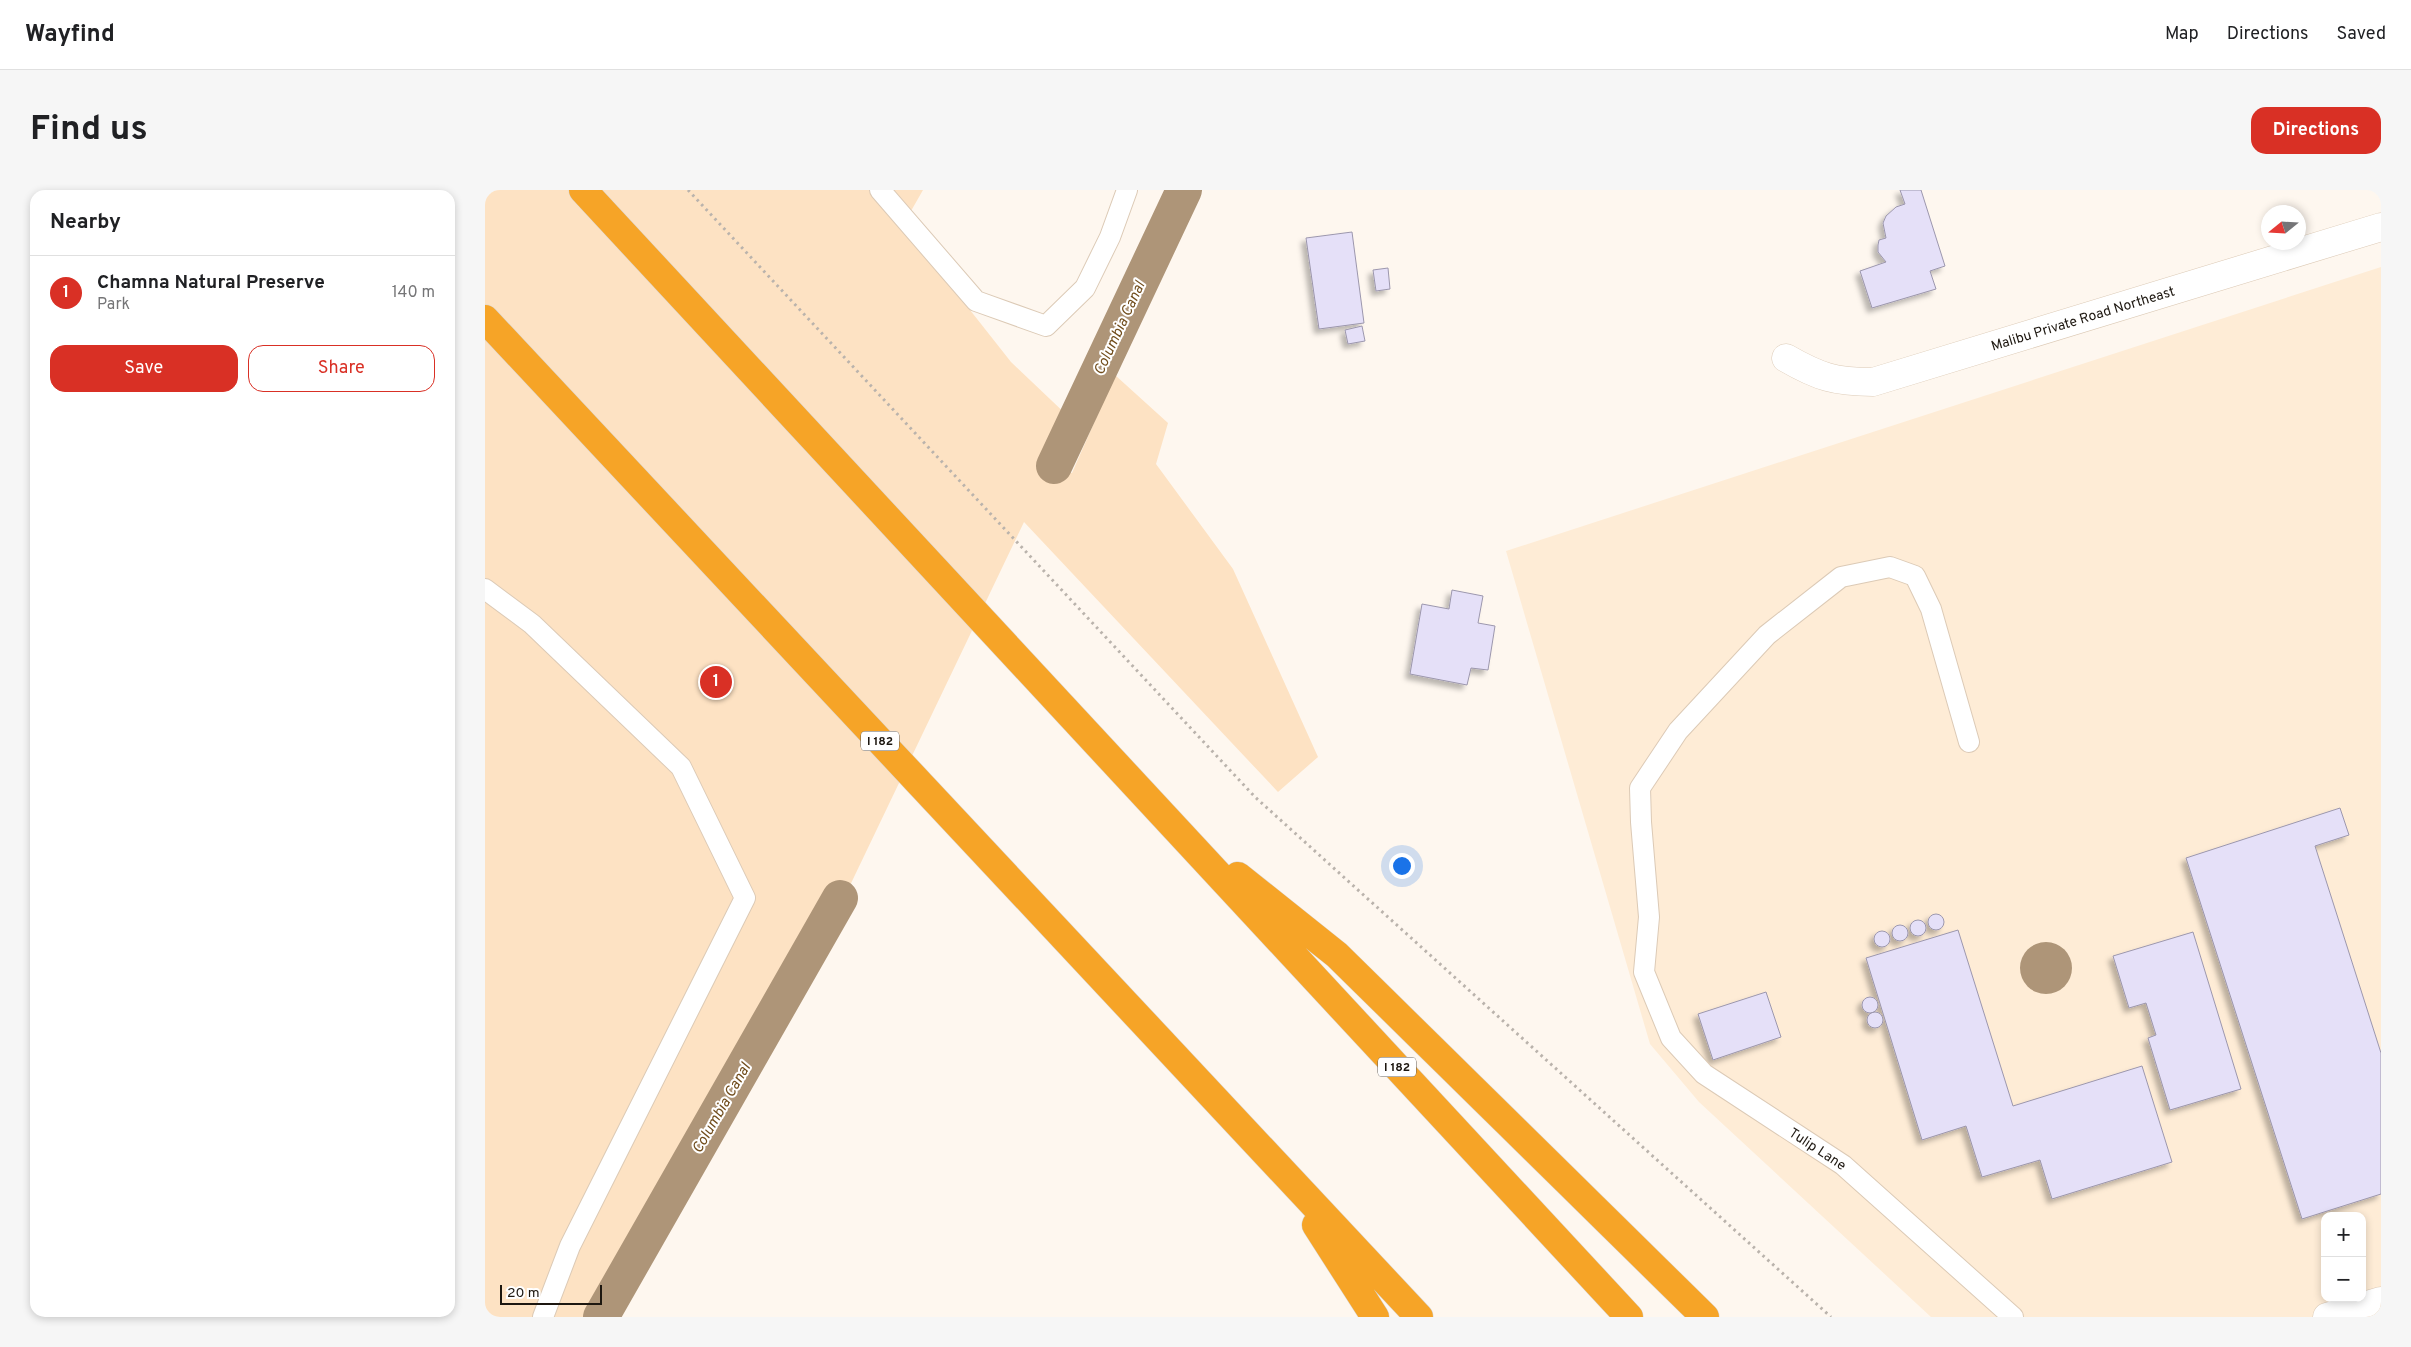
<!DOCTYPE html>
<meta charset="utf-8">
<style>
:root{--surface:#fff;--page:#f6f6f6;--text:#202124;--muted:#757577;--line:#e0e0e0;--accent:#d93025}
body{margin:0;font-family:Overpass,sans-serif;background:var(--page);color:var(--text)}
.controls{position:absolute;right:15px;bottom:15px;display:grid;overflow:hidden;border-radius:10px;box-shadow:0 2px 8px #0003}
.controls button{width:45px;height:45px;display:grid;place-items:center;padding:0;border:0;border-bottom:1px solid var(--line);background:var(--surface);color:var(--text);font:25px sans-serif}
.compass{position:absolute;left:1776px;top:15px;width:45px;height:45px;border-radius:50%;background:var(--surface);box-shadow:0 2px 8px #0003;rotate:252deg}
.scale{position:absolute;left:15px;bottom:12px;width:102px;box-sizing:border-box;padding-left:5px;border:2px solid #1d1710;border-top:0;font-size:14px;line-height:18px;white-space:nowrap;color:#1d1710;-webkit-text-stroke:4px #fff;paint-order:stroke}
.you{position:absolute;left:916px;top:675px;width:18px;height:18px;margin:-12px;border:4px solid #fff;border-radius:50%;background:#1a73e8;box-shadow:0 0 0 8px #1a73e833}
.badge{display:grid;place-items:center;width:32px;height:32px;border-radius:50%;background:var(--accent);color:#fff;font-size:16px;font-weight:700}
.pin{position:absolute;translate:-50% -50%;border:2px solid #fff;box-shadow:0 1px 5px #0006}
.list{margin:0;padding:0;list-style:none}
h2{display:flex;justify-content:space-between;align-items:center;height:65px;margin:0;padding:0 20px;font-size:21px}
h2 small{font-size:16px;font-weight:400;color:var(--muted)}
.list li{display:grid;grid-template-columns:32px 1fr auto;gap:15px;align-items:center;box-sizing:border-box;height:75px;padding:0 20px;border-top:1px solid var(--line)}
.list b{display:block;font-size:19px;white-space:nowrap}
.list p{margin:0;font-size:16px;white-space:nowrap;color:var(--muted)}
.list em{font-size:16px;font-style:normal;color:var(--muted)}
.actions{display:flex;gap:10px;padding:15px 20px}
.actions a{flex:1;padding:11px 0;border:1px solid var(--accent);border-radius:15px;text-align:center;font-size:18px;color:var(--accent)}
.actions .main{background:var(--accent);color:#fff}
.map{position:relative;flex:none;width:1896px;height:1127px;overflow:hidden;border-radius:15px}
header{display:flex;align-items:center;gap:30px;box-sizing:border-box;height:70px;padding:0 25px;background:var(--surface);border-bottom:1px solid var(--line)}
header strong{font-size:24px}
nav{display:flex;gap:28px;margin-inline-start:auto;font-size:18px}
.intro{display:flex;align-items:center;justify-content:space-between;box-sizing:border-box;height:120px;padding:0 30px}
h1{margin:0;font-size:35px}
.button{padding:12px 22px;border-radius:15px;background:var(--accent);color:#fff;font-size:18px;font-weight:700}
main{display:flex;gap:30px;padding:0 30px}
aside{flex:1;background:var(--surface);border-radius:15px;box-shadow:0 2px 8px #0003}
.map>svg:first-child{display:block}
</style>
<header>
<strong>Wayfind</strong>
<nav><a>Map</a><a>Directions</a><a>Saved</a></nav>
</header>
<div class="intro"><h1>Find us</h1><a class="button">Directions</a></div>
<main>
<aside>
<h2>Nearby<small></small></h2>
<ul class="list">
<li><span class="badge">1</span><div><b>Chamna Natural Preserve</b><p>Park</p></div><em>140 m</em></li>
</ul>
<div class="actions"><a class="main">Save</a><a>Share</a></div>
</aside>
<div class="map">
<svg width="1896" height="1127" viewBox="0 0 1896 1127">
<defs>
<filter id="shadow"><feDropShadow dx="-4.5" dy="4.5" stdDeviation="2.5" flood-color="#0004"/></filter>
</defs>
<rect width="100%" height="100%" fill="#fef7ef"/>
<path fill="#feecd6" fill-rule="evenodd" d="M1896,77V1127H1446L1214,912L1165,854L1021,361ZM1840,1026H1877V1108H1840Z"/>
<path fill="#fde2c3" d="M0,0H438L418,35L526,172L586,229L566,275L587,283L630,185L683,233L671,274L748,379L833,567L793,602L539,332L358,710L117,1127H0Z"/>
<path fill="#ae9578" d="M1535 778a26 26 0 1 1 52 0a26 26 0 1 1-52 0Z"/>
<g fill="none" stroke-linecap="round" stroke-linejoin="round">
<path stroke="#ae9578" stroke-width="36" d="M569,276L699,0
M116,1127L355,708"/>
</g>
<path fill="#e5e0f8" stroke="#9c97ad" filter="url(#shadow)" d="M1415,0H1436L1460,76L1445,81L1451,99L1387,118L1375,81L1401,72L1393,62V55L1394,50L1401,48L1398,33L1401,26L1411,17L1420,14Z
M867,42L879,133L834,139L821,48Z
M903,78L905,99L891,101L888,80Z
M877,136L880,151L863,154L860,140Z
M967,400L998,406L993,433L1010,436L1003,480L986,478L982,495L925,484L937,414L964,419Z
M1855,618L1864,645L1830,656L1896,863V1004L1817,1029L1701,668Z
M1443 732a8 8 0 1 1 16 0a8 8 0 1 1-16 0Z
M1425 738a8 8 0 1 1 16 0a8 8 0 1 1-16 0Z
M1407 743a8 8 0 1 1 16 0a8 8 0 1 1-16 0Z
M1473,740L1528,916L1657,876L1687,972L1567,1009L1555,970L1497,987L1481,936L1437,950L1381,768Z
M1389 749a8 8 0 1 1 16 0a8 8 0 1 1-16 0Z
M1708,742L1756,899L1685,920L1663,848L1671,845L1661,813L1644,818L1628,766Z
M1281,802L1296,847L1228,870L1213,824Z
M1377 815a8 8 0 1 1 16 0a8 8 0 1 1-16 0Z
M1382 830a8 8 0 1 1 16 0a8 8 0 1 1-16 0Z"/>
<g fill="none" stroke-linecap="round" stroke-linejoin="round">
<g stroke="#dccab6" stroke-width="22">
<g id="service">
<path d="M395,0L491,111L561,136L600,98L625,47L642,0"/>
<path d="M0,399L47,434L196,577L260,708L85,1056L58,1127"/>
<path id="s1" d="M1484,552L1446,419L1430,386L1405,377L1356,387L1282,445L1193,541L1155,598L1156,632L1164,727L1159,782L1186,848L1219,884L1358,975L1528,1127"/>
</g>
</g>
<g stroke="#dccab6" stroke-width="29">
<g id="minor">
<path id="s2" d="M1301,168C1334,187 1350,192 1388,192L1896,37"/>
<path d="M1842,1127L1896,1111"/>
</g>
</g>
<g stroke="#d6d5d4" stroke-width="29">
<path id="motorway" d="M98,0L1144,1127
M0,129L934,1127
M753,686L852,765L1220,1127
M831,1035L890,1127"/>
</g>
<path stroke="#bab3ac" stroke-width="3" stroke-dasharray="2.5 4" stroke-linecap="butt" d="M203,0L770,607L1346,1127"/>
<use href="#service" stroke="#fff" stroke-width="20"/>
<use href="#minor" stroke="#fff" stroke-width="28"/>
<use href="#motorway" stroke="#f6a427" stroke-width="28"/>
</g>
<g text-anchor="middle" stroke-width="4" stroke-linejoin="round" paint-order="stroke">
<g fill="#fff" stroke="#615d58" stroke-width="1">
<rect x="376" y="541.5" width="38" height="19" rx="4"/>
<rect x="893" y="867.5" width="38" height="19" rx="4"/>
</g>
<g font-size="12" font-weight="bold" fill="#1d1710">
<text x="395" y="555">I 182</text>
<text x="912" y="881">I 182</text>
</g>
<g font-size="14" fill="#1d1710" stroke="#fff">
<text dy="5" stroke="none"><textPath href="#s2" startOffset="311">Malibu Private Road Northeast</textPath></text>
<text dy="5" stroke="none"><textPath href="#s1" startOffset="986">Tulip Lane</textPath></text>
</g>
<g font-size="15" font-style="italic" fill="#714d1c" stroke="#fff">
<text transform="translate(634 138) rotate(-65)" y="5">Columbia Canal</text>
<text transform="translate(236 918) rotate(-60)" y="5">Columbia Canal</text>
</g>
</g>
</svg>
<div class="controls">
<button>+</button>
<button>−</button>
</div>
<svg class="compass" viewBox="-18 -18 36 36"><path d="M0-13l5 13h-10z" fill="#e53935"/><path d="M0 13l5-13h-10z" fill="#757577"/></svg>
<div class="scale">20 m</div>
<div class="you"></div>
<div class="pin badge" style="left:231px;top:492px">1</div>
</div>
</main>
